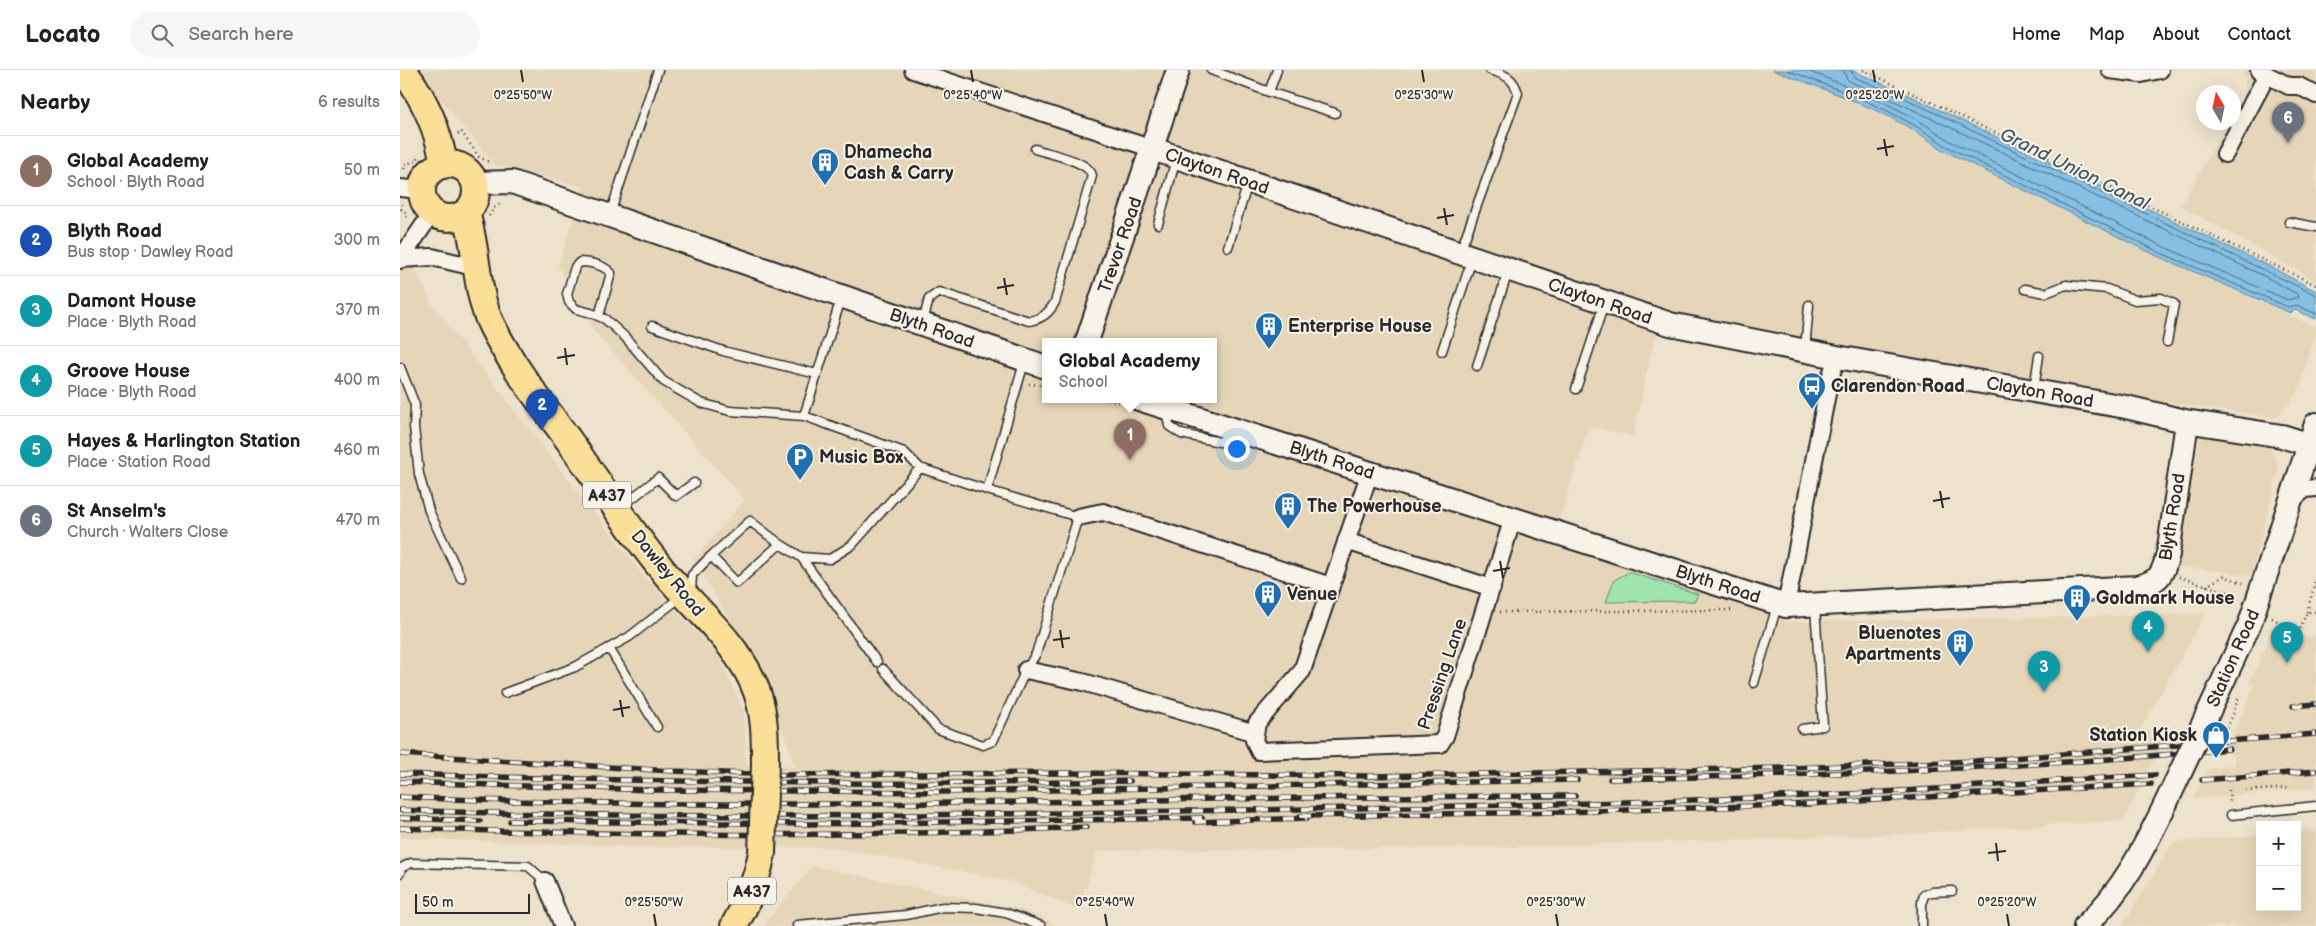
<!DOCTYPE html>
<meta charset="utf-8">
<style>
:root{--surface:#fff;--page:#f6f6f6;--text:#202124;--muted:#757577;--line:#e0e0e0;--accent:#111827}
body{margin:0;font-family:"Balsamiq Sans",sans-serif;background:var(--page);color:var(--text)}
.controls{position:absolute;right:15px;bottom:15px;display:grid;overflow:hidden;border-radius:0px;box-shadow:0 5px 20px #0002}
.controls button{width:45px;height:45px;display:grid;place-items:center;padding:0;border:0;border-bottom:1px solid var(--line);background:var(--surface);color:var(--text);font:25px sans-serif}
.compass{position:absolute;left:1796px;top:15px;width:45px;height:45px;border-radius:50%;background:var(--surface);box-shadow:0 5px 20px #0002;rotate:351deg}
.scale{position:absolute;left:15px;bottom:12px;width:115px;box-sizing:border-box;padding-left:5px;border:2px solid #2b2b2b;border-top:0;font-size:14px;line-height:18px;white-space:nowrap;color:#2b2b2b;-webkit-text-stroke:4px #f7f3e8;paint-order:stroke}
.you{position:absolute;left:836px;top:378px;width:18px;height:18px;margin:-12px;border:4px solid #fff;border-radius:50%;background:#1a73e8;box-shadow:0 0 0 8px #1a73e833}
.badge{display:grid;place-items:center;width:32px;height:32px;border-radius:50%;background:var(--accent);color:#fff;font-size:16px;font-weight:700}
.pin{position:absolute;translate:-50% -41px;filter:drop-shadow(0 1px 2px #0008)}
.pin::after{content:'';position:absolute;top:26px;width:18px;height:15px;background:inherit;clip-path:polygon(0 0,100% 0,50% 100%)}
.popup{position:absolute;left:642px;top:268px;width:175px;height:65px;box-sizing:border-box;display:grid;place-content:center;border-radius:0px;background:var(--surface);filter:drop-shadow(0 1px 4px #0005);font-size:16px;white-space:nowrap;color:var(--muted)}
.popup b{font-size:19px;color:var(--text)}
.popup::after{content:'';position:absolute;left:50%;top:100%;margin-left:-10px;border:10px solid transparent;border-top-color:var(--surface)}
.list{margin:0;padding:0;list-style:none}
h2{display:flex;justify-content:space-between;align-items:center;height:65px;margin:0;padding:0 20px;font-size:21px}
h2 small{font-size:16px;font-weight:400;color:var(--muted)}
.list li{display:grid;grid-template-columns:32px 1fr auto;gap:15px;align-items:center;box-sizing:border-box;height:70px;padding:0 20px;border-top:1px solid var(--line)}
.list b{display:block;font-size:19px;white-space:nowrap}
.list p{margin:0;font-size:16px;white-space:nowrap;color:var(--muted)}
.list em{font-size:16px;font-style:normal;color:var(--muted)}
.icon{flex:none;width:28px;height:28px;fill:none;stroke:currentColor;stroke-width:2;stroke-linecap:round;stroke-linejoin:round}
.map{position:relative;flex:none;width:1916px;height:856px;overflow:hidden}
header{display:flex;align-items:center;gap:30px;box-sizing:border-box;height:70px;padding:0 25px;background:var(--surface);border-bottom:1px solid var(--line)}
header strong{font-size:24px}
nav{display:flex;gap:28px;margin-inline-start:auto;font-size:18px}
.search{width:350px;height:45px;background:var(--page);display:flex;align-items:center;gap:12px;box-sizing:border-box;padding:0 18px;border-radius:28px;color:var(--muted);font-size:19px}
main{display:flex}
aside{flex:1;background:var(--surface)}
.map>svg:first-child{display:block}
</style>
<header>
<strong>Locato</strong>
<div class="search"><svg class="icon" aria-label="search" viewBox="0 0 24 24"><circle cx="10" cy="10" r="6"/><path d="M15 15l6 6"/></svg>Search here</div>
<nav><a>Home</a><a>Map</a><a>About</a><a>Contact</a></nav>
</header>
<main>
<aside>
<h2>Nearby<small>6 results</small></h2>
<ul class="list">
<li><span class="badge" style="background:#8d6e63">1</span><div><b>Global Academy</b><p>School · Blyth Road</p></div><em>50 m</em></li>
<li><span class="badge" style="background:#1a4fb4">2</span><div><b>Blyth Road</b><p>Bus stop · Dawley Road</p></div><em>300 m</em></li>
<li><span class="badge" style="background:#0f9aa8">3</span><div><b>Damont House</b><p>Place · Blyth Road</p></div><em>370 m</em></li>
<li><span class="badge" style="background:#0f9aa8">4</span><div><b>Groove House</b><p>Place · Blyth Road</p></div><em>400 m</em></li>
<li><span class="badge" style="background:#0f9aa8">5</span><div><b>Hayes &amp; Harlington Station</b><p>Place · Station Road</p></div><em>460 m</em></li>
<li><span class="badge" style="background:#6b7280">6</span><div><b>St Anselm's</b><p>Church · Walters Close</p></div><em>470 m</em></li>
</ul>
</aside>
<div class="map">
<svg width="1916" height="856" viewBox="0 0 1916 856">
<rect width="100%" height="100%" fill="#ede2cc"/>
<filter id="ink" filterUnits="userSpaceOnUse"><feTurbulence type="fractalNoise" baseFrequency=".02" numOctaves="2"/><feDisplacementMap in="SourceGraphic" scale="10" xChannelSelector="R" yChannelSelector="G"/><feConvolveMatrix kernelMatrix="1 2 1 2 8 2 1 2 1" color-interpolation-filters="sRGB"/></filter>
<g filter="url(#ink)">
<path fill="#e6d6b9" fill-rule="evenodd" d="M17,0H1373L1441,26L1519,62L1543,80L1642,130L1757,186L1916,257V263L1898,322L1876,348L1326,267L1264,245L1251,282L1233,366L1189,356L1151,475L1392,552L1805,544L1740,660L1768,661L1724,750L1503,764L1109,777L697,781L679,840L611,811L433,777H246L0,768V164L31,233L246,509L318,585L344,641L346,694L396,697L361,603L294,490L345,430L194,261L158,196L184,117L95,95ZM646,271H814V329H646Z
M1843,0H1916V211L1781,136L1827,53L1834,52V42L1846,19Z
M1800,365L1870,377L1879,399L1851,505L1776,496Z
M1916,566V718L1793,729L1808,699L1835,695L1834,685L1826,681L1855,614H1849L1869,570Z
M1916,759V856H1722L1773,772L1860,765V837H1897V761Z
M412,796L622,840L658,856H363Z"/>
<path fill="#9fe4af" stroke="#65886d" d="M1229,502L1298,524L1295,531L1206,532L1214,510Z"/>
<path fill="#85c0e4" stroke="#61849a" d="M1373,0H1451L1506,24L1871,197L1916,221V249L1895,240L1890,243L1757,186L1543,80C1493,42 1431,22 1373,0Z"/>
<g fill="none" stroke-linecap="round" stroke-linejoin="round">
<path stroke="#4f6775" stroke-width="1" d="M1387,0C1442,21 1499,41 1546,76L1759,182L1888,237L1897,235L1916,244
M1405,0C1455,19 1506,39 1550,71L1762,176L1888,230L1898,227L1897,224L1866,207L1501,34L1451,12L1446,8L1444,0
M1451,0L1454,7L1504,28L1916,225"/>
<g stroke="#2b2b2b" stroke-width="11">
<path id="lane" d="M811,0L869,22L935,43
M869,22L877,0
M210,144L258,0
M1889,152L1916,157
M758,154L776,89
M828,177L848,113
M1060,182L1118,23C1113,7 1105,5 1090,0
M1625,219L1646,223L1666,215L1707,219L1735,230L1761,228L1774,234L1767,272
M199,246L211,203C204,195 190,192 180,192L175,197L167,224L169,232L176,239L191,243L205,249L225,267L263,311L301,333L330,341L404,346L504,382L520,398L587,420L624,293
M523,252L529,229L539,222L629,251C642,249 649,243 655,232L692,106C690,91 649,84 635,79
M252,256L323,281L417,304
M1405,279L1409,235
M1042,281L1072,189
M1077,296L1108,202
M0,297L15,335L14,357L19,404L29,441L61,508
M1176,319L1204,234
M1634,319L1639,286
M766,341L769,356L781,364L820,372L834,364
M404,346L441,229
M221,437L258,408L276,426L294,413
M380,474L337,513L311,486L350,451L380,474L401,487L477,592
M401,487L430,489L452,475L520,398
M291,522L292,505L311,486
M209,578L257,657
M483,599L538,659L583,675L593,671L626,600L636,584L678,447L587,420
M1354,613L1377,536
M105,623L175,597L229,567L282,526
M1402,659L1423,656L1415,537
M1831,745L1916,736
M0,803L1,798L11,793L128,796L145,811
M397,855L506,845L543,837L576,838L606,843L641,856
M1522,856V832L1524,825L1531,822L1552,821"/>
</g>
<g stroke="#2b2b2b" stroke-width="20">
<path id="street" d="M513,0L753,79
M1710,0L1741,4L1760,0
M1859,1L1889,16H1899L1916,25
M1825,84L1867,5
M0,118L21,120
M1,189L32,187L78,198
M0,190L32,143
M970,402L902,601L857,653L854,670L859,681L1040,674L1045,666L1113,448
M1893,429L1905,419L1916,418
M678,447L703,442L931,516
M946,471L1092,518
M1386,536L1430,308L1437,287
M626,600L683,612L855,663
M145,811L163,856"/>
</g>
<g stroke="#2b2b2b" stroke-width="26">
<path id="secondary" d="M753,79L1270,254L1437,287L1726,337L1785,351L1882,366L1910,375
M76,113L112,112L646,297
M687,271L778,0
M739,329L1386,536L1737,517C1760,511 1762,506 1768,484L1786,359L1785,351
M1796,669L1850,553L1916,354
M1685,856C1723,821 1744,778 1766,733"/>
</g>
<g stroke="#2b2b2b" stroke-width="30">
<path id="primary" d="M3,0C24,28 39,61 44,95
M22 121a27 27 0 1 1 54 0a27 27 0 1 1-54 0Z
M66,143C78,180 75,222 92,256C113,298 143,335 170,372C201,416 231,462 265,503C296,540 341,576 357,622C365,645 365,669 365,693
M334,856C348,832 357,810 362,783"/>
</g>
<path stroke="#2b2b2b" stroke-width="2.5" stroke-dasharray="1 4" stroke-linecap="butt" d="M1463,0L1916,215
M58,64L61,61L79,87L91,93
M4,104V95L16,91L20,85
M2,134L1,139L5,141L7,150
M89,146L93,139L102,132
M629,314L640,315
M703,329L721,333
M1779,507L1834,524
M1806,516L1824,506L1843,513
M1100,542L1334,540
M1907,542L1916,508
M1872,548L1898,563L1907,542H1916
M1823,667L1833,645L1839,625
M1829,720L1830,733
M1846,721L1889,718"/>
<use href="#lane" stroke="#f7f3e8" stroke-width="8"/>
<use href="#street" stroke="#f7f3e8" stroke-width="16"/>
<use href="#secondary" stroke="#f7f3e8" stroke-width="22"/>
<use href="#primary" stroke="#fbdf96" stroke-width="26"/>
<g stroke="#2b2b2b" stroke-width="5.5">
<path id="rail" d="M1893,636L1916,634
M0,684L272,701L379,705L668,703L970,706L1390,698L1575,691L1916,664
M0,704C243,712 487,716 730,711
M1210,709C1418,705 1622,699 1829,679
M1802,710L1916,701
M0,712L253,720L547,722L1177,710
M0,727C391,744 783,725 1175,726
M0,740C241,749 482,746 723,742C959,738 1194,735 1429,725C1538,720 1646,711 1755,705
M900,746L1163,742L1390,735L1751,714
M0,748L80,751
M110,751L409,754L802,748
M795,752L907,748
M0,758C229,766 458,768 687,757"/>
</g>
<use href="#rail" stroke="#f7f3e8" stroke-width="4" stroke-dasharray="11" stroke-linecap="butt"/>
<g stroke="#2b2b2b" stroke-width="26" stroke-linecap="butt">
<path id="secondary-bridge" d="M1766,733L1796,669"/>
</g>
<g stroke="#2b2b2b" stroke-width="30" stroke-linecap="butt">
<path id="primary-bridge" d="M362,783L365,693"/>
</g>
<path stroke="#2b2b2b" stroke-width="2.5" stroke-dasharray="1 4" stroke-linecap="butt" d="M1814,678L1823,667"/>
<use href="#secondary-bridge" stroke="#f7f3e8" stroke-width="22"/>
<use href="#primary-bridge" stroke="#fbdf96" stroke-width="26"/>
</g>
</g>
<path fill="none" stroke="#2b2b2b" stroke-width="2" d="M121,0L123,12M571,0L573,12M1022,0L1024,12M1473,0L1475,12M1484,69L1487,86M1477,79L1494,76M1044,138L1047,155M1037,148L1054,145M604,208L607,225M597,218L614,215M165,278L167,295M157,288L175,285M1540,421L1543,438M1533,431L1550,428M1100,491L1103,508M1093,501L1110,498M660,560L663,578M653,570L670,568M220,630L223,647M213,640L230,637M1596,773L1598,791M1588,783L1606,781M254,844L256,856M705,844L707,856M1156,844L1158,856M1607,844L1609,856"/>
<defs>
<g id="building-pin" transform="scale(1.4375)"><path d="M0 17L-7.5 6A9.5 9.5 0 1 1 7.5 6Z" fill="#1f6fb2" stroke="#f7f3e8"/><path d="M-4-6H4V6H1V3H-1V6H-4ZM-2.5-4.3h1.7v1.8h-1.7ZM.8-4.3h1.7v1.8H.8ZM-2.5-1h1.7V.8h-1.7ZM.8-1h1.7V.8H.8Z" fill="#fff"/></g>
<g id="bus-pin" transform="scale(1.4375)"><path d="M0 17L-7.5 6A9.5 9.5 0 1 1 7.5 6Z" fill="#1f6fb2" stroke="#f7f3e8"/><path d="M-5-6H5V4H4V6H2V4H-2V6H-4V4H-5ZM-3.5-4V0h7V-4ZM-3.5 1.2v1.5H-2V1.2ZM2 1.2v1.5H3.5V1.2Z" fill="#fff"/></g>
<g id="parking-pin" transform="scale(1.4375)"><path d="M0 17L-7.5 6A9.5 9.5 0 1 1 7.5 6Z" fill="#1f6fb2" stroke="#f7f3e8"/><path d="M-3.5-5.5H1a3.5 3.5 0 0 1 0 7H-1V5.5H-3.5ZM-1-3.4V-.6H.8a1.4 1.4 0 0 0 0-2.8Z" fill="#fff"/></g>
<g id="shop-pin" transform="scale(1.4375)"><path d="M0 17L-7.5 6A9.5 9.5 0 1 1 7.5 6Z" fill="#1f6fb2" stroke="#f7f3e8"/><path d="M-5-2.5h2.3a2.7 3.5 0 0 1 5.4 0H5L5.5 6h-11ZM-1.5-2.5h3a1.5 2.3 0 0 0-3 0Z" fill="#fff"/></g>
</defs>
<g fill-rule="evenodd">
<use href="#building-pin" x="425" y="92"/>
<use href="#building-pin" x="869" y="256"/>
<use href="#bus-pin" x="1412" y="316"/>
<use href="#parking-pin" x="400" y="387"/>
<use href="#building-pin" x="888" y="436"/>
<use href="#building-pin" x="868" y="524"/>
<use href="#building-pin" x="1677" y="528"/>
<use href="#building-pin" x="1560" y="573"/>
<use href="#shop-pin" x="1816" y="665"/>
</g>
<g text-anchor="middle" stroke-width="4" stroke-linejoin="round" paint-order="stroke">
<g fill="#f7f3e8" stroke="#686764" stroke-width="1">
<rect x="183" y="411.5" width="48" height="27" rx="4"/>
<rect x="328" y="807.5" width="48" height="27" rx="4"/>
</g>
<g font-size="16" font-weight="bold" fill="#2b2b2b">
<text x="207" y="431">A437</text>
<text x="352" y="827">A437</text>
</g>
<g font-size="18" font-weight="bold" fill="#2b2b2b" stroke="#f7f3e8" text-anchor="start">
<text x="444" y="88">Dhamecha<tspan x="444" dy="21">Cash &amp; Carry</tspan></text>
<text x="888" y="262">Enterprise House</text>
<text x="1431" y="322">Clarendon Road</text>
<text x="419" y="393">Music Box</text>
<text x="907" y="442">The Powerhouse</text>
<text x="887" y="530">Venue</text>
<text x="1696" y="534">Goldmark House</text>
<text x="1541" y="569" text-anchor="end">Bluenotes<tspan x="1541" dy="21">Apartments</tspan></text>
<text x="1797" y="671" text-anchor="end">Station Kiosk</text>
</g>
<g font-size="18" fill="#2b2b2b" stroke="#f7f3e8">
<text transform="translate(817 101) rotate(19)" y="6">Clayton Road</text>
<text transform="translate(720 175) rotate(-71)" y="6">Trevor Road</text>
<text transform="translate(1200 231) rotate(19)" y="6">Clayton Road</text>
<text transform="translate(532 258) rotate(19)" y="6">Blyth Road</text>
<text transform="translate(1640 322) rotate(10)" y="6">Clayton Road</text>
<text transform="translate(932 390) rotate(18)" y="6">Blyth Road</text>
<text transform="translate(1772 447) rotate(-81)" y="6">Blyth Road</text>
<text transform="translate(268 503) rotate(51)" y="6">Dawley Road</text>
<text transform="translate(1318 514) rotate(18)" y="6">Blyth Road</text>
<text transform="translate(1833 588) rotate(-66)" y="6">Station Road</text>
<text transform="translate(1042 604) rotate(-71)" y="6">Pressing Lane</text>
</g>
<g font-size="19" font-style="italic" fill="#465862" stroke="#f7f3e8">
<text transform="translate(1675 98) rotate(26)" y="7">Grand Union Canal</text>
</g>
</g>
<g font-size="12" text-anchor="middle" fill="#2b2b2b" stroke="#f7f3e8" stroke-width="4" stroke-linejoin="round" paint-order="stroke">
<text x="123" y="29">0°25'50"W</text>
<text x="573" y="29">0°25'40"W</text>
<text x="1024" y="29">0°25'30"W</text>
<text x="1475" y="29">0°25'20"W</text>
<text x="254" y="836">0°25'50"W</text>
<text x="705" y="836">0°25'40"W</text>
<text x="1156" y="836">0°25'30"W</text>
<text x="1607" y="836">0°25'20"W</text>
</g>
</svg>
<div class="controls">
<button>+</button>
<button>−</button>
</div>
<svg class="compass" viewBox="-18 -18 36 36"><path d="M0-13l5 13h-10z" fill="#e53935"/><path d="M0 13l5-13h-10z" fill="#757577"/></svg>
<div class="scale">50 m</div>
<div class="you"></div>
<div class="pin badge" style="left:730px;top:390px;background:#8d6e63">1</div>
<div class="popup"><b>Global Academy</b>School</div>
<div class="pin badge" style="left:142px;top:360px;background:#1a4fb4">2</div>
<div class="pin badge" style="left:1644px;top:622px;background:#0f9aa8">3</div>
<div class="pin badge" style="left:1748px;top:582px;background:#0f9aa8">4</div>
<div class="pin badge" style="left:1887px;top:593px;background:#0f9aa8">5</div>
<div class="pin badge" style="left:1888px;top:73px;background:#6b7280">6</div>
</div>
</main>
